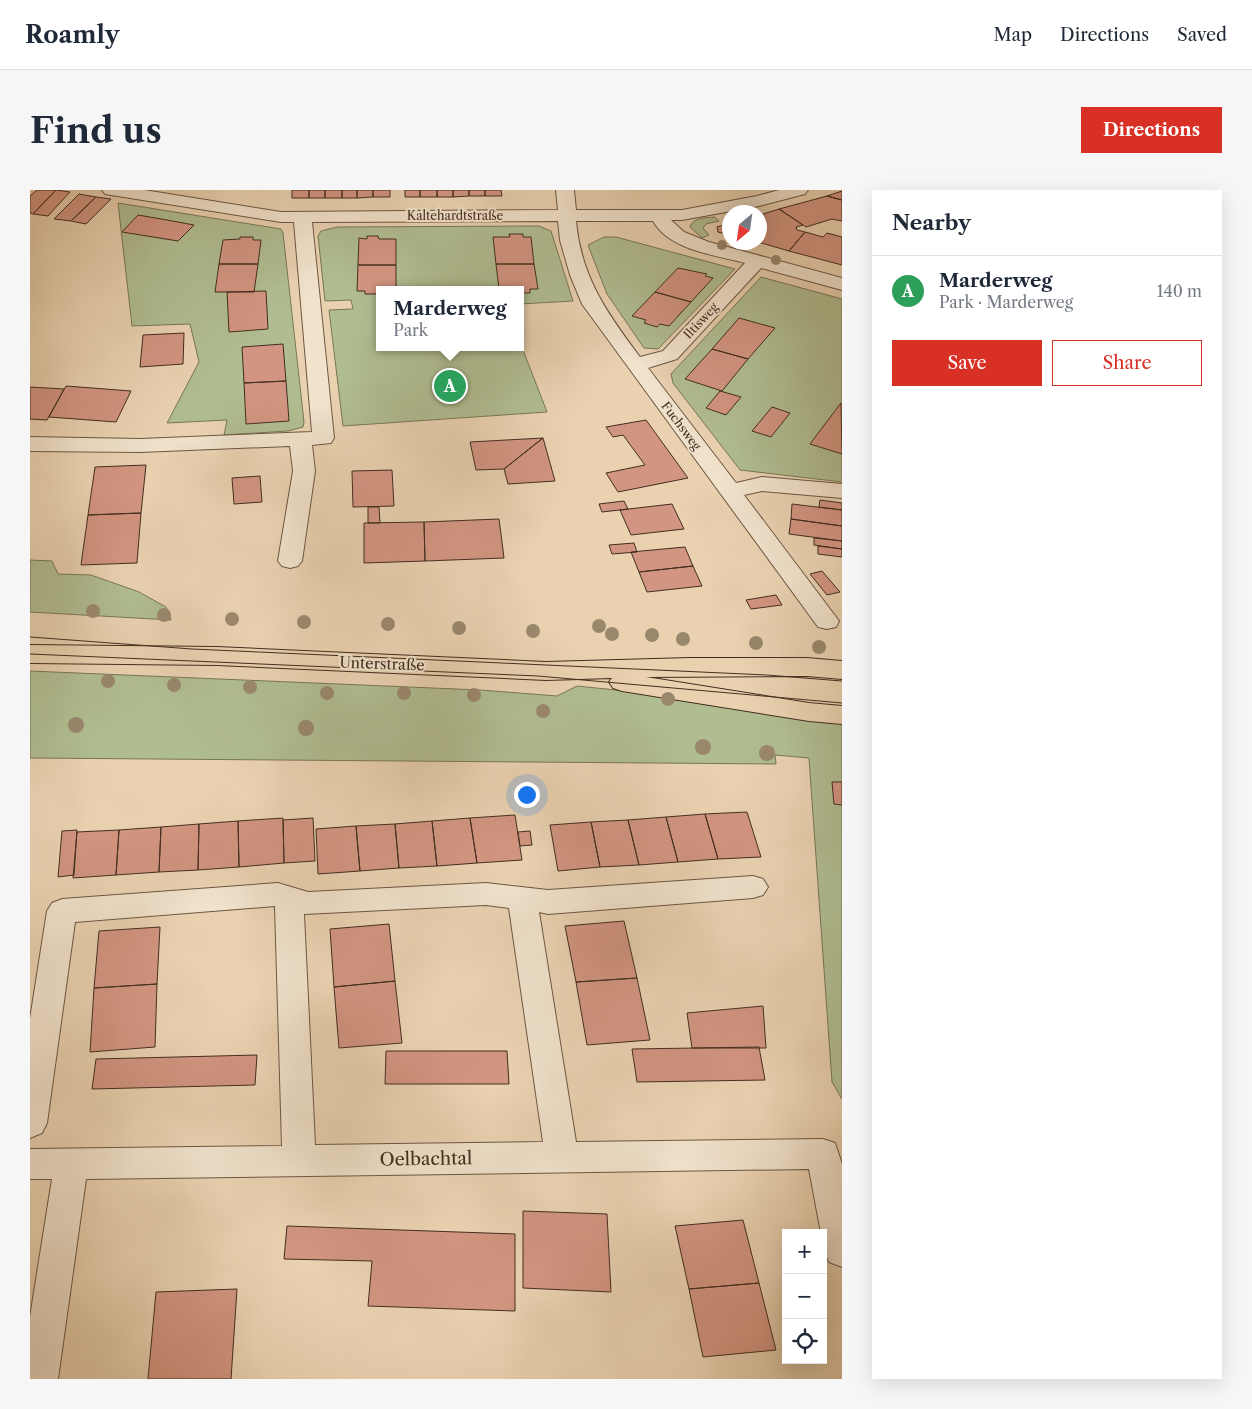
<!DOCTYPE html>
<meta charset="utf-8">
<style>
:root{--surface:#fff;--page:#f6f6f7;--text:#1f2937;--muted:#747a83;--line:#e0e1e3;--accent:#d93025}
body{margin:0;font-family:"Libre Caslon Text",serif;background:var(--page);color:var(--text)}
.controls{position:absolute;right:15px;bottom:15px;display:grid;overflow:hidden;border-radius:0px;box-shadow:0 5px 20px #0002}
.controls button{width:45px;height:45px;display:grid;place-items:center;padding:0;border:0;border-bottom:1px solid var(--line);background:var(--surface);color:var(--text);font:25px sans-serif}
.compass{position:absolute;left:692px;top:15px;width:45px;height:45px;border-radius:50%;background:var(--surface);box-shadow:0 5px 20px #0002;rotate:209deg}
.you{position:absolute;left:496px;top:604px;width:18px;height:18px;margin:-12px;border:4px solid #fff;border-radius:50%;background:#1a73e8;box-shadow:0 0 0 8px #1a73e833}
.badge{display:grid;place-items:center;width:32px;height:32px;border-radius:50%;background:var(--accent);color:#fff;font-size:16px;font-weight:700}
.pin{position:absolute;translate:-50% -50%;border:2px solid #fff;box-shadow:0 1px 5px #0006}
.popup{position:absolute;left:346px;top:96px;width:148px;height:65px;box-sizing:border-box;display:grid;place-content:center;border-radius:0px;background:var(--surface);filter:drop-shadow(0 1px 4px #0005);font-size:16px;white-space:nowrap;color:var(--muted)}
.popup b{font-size:19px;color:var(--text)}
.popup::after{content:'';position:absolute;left:50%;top:100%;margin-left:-10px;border:10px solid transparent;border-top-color:var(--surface)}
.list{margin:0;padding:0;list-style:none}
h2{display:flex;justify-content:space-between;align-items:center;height:65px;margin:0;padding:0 20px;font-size:21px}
h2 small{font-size:16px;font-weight:400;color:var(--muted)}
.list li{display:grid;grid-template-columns:32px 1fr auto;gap:15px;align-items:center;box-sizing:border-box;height:70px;padding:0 20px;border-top:1px solid var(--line)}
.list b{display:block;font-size:19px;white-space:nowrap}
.list p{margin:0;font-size:16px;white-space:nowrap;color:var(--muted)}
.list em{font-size:16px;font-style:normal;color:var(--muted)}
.actions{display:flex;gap:10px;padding:15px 20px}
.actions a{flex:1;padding:11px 0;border:1px solid var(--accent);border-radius:0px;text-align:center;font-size:18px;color:var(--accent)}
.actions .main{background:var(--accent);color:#fff}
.icon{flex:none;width:28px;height:28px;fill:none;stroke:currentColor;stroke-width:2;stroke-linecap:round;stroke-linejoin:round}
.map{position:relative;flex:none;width:812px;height:1189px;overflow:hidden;border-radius:0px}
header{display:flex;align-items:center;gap:30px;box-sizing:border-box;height:70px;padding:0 25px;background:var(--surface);border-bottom:1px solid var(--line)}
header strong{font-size:24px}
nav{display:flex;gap:28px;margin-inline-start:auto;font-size:18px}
.intro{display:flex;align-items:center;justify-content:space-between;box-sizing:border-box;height:120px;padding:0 30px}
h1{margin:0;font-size:35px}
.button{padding:12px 22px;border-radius:0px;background:var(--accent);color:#fff;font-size:18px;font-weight:700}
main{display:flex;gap:30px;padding:0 30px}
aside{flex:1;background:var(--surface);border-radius:0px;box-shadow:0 5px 20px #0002}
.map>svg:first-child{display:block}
</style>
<header>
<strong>Roamly</strong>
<nav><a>Map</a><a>Directions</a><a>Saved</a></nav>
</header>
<div class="intro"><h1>Find us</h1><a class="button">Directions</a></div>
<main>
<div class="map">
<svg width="812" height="1189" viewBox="0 0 812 1189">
<rect width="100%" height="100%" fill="#ead2b1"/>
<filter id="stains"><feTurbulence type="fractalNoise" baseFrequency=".004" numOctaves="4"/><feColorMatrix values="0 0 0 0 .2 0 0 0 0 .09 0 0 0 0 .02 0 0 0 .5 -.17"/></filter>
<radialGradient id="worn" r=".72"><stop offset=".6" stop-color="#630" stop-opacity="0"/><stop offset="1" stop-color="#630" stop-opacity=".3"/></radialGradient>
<path fill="#b0bd91" stroke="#797658" d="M88,13L251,39L253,43L274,232L273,237L258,241L194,245L197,230L137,233L169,172L160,134L102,136Z
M685,27L689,31L676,34L673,38L679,45L672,48L660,37C663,27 676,28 685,27Z
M509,36L521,41L543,111L490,114V100H350V157H490V152L517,222L313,236L299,120L323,119L321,110L295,111L288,46L291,41L307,37Z
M574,47H586L705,79L628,159L614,158L577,104L558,55Z
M731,87L812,109V292L710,280L643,193L641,184Z
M0,370L22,371L28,384L61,385L109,402L136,417L141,430L0,422Z
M0,481L450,500L527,506L547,496L625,504L812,530V909L802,892L779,568L745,565L746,574L0,568Z"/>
<path fill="#d29581" stroke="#422e1f" d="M7,0H26L3,24L0,23V6Z
M26,0L40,2L18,26L3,24Z
M262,0H279V8H262Z
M279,0H295V8H279Z
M295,0H312V8H295Z
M312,0H327V8H312Z
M327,0H343V7L327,8Z
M343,0H360V7H343Z
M375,0H390V7H375Z
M390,0H407V7H390Z
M407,0H423V7H407Z
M423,0H439V6L423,7Z
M439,0H455V6H439Z
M455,0H471L472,6H455Z
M812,1V10L797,6Z
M49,4L66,7L41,31L24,29Z
M797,6L812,10V31L802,29L776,37L749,19Z
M66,7L81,9L56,34L41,31Z
M749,19L773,35L766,37L767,40L775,42L759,61L728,52L730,25Z
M108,25L137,30L164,35L148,51L92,42Z
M700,33V45L688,42L687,37Z
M775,42L793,47L797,43L812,47V75L759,61Z
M479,44H493V47H501L504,74H466L463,47H480Z
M337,46H348L349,49H366V75H328L329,48L337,49Z
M210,47H223V50H231L228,74H189L193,50L210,49Z
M189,74H228L224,102H185Z
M466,74H504L508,99H500V103H490V100H469Z
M328,75H366V100H350L349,104H335V101H327Z
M648,78L677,84L675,86L683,88L661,112L625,102Z
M236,101L238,139L199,142L197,102Z
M625,102L661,112L639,136L630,134L627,137L614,133L616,130L602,126Z
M709,128L745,138L718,169L682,159Z
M154,143L153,174L110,177L113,145Z
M253,154L256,191L214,193L212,157Z
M682,159L718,169L692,201L655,189Z
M256,191L259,231L216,234L214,193Z
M36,196L101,201L86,232L19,227Z
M0,197L34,199L17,230L0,229Z
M690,201L711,207L696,225L676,218Z
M811,213L812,264L780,254Z
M742,217L760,223L741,247L722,241Z
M616,230L658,288L588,302L576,283L615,275L593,245L583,247L576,237Z
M513,248L474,279L446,280L440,252Z
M513,248L525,291L478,294L474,279Z
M116,275L111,323L58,325L65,277Z
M362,280L364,316L323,317L322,281Z
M230,286L232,312L204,314L202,288Z
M790,310L812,313V320L789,317Z
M594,311L598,319L572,322L569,314Z
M642,314L654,339L601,345L590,320Z
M762,314L812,320V336L761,329Z
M338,317H349L350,333H338Z
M111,323L107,373L51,375L58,325Z
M469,329L474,368L395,371L394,332Z
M761,329L812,336V351L759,344Z
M394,332L395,371L334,373V333Z
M784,348L812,351V359L784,355Z
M604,353L607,362L582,364L579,355Z
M788,356L812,359V367L788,364Z
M655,357L663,376L609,382L601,362Z
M663,376L672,396L617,402L609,382Z
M792,381L810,402L797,405L780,384Z
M746,405L752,415L721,419L716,410Z
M802,592H812V615L804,614Z
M717,622L731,667L688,669L675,624Z
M675,624L688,669L648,672L636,627Z
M485,625L492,670L447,673L440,628Z
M636,627L648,672L609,675L598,630Z
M253,628L254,673L209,677L208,631Z
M283,628L285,671L254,673L253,630Z
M440,628L447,673L407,676L402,631Z
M598,630L609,675L570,677L561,632Z
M208,631L209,677L168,680L169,634Z
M402,631L407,676L369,678L365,634Z
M561,632L570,677L528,681L520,635Z
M169,634L168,680L129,682L131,637Z
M365,634L369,678L330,681L326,636Z
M326,636L330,681L288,684L286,639Z
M131,637L129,682L86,685L89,640Z
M47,640L44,685L28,687L32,641Z
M89,640L86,685L43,688L47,642Z
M500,641L502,655L490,656L488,642Z
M594,731L607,788L546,792L535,736Z
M359,734L365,791L304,797L300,739Z
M130,737L127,794L64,798L69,741Z
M607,788L620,850L557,855L546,792Z
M365,791L372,853L309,858L304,797Z
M127,794L125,857L60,862L64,798Z
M733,816L736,858H662L657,823Z
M729,857L735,890L607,892L602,859Z
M356,861H477L479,894H355Z
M227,865L225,895L62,899L66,869Z
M493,1021L577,1024L581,1102L493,1098Z
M713,1030L729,1093L659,1099L645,1036Z
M257,1036L485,1044V1121L338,1116L342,1071L254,1069Z
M729,1093L746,1160L673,1167L659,1099Z
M207,1099L201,1189H118L126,1102Z"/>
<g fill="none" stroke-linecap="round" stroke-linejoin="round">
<g stroke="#6c5744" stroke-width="2">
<path id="minor" d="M72,0H114L251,22L528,20L526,0H544L546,20H652L727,6L749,0H778L775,4L729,16L652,30H641L654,42L679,52L812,88V100L731,78L647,169L618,178L706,293L732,287L812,294V308L732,301L714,305L809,431L806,437L797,439L788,437L552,114L540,85L530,50L528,31L282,32L304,248L301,253L282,255L285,281L272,371L268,376L260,378L252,376L248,371L263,281L260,256L110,262L0,261V247L110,249L282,242L264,32H251L81,5L75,4ZM546,31H623C639,60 685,65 715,73L633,161L610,167C577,123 551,87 546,31Z
M723,686L733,689L738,697L733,705L723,708L518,724L509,722L546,952L793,949L805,953L812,974V1077L799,1072L794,1060L793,1043H791L779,979L56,989L28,1189H0V1127L22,989H0V959L252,956L245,716L45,732L17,933L12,943L0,948V829L17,721L22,713L32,709L248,693L278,702L456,693L518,700ZM456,715L479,718L513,952L285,955L274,724Z"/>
</g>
<g stroke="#422e1f" stroke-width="2">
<path id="major" d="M0,455L187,457L516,472L660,468H777L812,471V489L777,486L616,487L779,513L812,516V534L779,531L592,501L583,498L579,492L582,488L516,490L187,475L0,473Z"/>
</g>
<use href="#minor" fill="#f1e2cc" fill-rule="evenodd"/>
<use href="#major" fill="#ead2b1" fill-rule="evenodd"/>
<path stroke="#422e1f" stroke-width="1" d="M0,447L162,459L737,485L812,491
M0,464L508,486L812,513"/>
</g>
<g fill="#9a886d">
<circle cx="692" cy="55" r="5"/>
<circle cx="746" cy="70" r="5"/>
<circle cx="63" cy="421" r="7"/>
<circle cx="134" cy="425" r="7"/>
<circle cx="202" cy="429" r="7"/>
<circle cx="274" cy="432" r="7"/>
<circle cx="358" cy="434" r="7"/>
<circle cx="569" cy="436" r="7"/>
<circle cx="429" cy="438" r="7"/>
<circle cx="503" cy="441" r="7"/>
<circle cx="582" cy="444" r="7"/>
<circle cx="622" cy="445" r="7"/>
<circle cx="653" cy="449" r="7"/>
<circle cx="726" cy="453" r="7"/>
<circle cx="789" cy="457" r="7"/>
<circle cx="78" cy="491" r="7"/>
<circle cx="144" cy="495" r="7"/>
<circle cx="220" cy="497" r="7"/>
<circle cx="297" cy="503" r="7"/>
<circle cx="374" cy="503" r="7"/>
<circle cx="444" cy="505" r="7"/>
<circle cx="638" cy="509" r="7"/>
<circle cx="513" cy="521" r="7"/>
<circle cx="46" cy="535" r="8"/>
<circle cx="276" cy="538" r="8"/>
<circle cx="673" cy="557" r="8"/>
<circle cx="737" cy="563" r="8"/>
</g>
<g text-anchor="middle" stroke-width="4" stroke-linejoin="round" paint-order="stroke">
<g font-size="12" fill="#422e1f" stroke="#f1e2cc">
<text x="425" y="30">Kaltehardtstraße</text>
<text transform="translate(671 131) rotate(-47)" y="4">Iltisweg</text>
<text transform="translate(651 236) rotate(53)" y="4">Fuchsweg</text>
</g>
<g font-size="15" fill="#422e1f" stroke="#f1e2cc">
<text transform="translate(352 474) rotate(2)" y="5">Unterstraße</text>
</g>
<g font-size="18" fill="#422e1f" stroke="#f1e2cc">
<text transform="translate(396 969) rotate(-1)" y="6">Oelbachtal</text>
</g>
</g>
<rect width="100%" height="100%" filter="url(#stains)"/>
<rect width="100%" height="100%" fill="url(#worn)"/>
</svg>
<div class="controls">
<button>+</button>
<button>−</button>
<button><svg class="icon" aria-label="locate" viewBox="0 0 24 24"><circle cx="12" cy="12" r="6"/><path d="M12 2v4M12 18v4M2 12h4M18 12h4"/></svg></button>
</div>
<svg class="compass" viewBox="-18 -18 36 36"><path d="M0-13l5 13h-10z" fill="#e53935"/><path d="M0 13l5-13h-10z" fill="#747a83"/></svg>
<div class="you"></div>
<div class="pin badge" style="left:420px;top:196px;background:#2e9e5b">A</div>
<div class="popup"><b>Marderweg</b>Park</div>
</div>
<aside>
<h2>Nearby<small></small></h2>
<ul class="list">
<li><span class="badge" style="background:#2e9e5b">A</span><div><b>Marderweg</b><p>Park · Marderweg</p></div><em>140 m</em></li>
</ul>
<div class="actions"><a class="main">Save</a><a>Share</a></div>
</aside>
</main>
